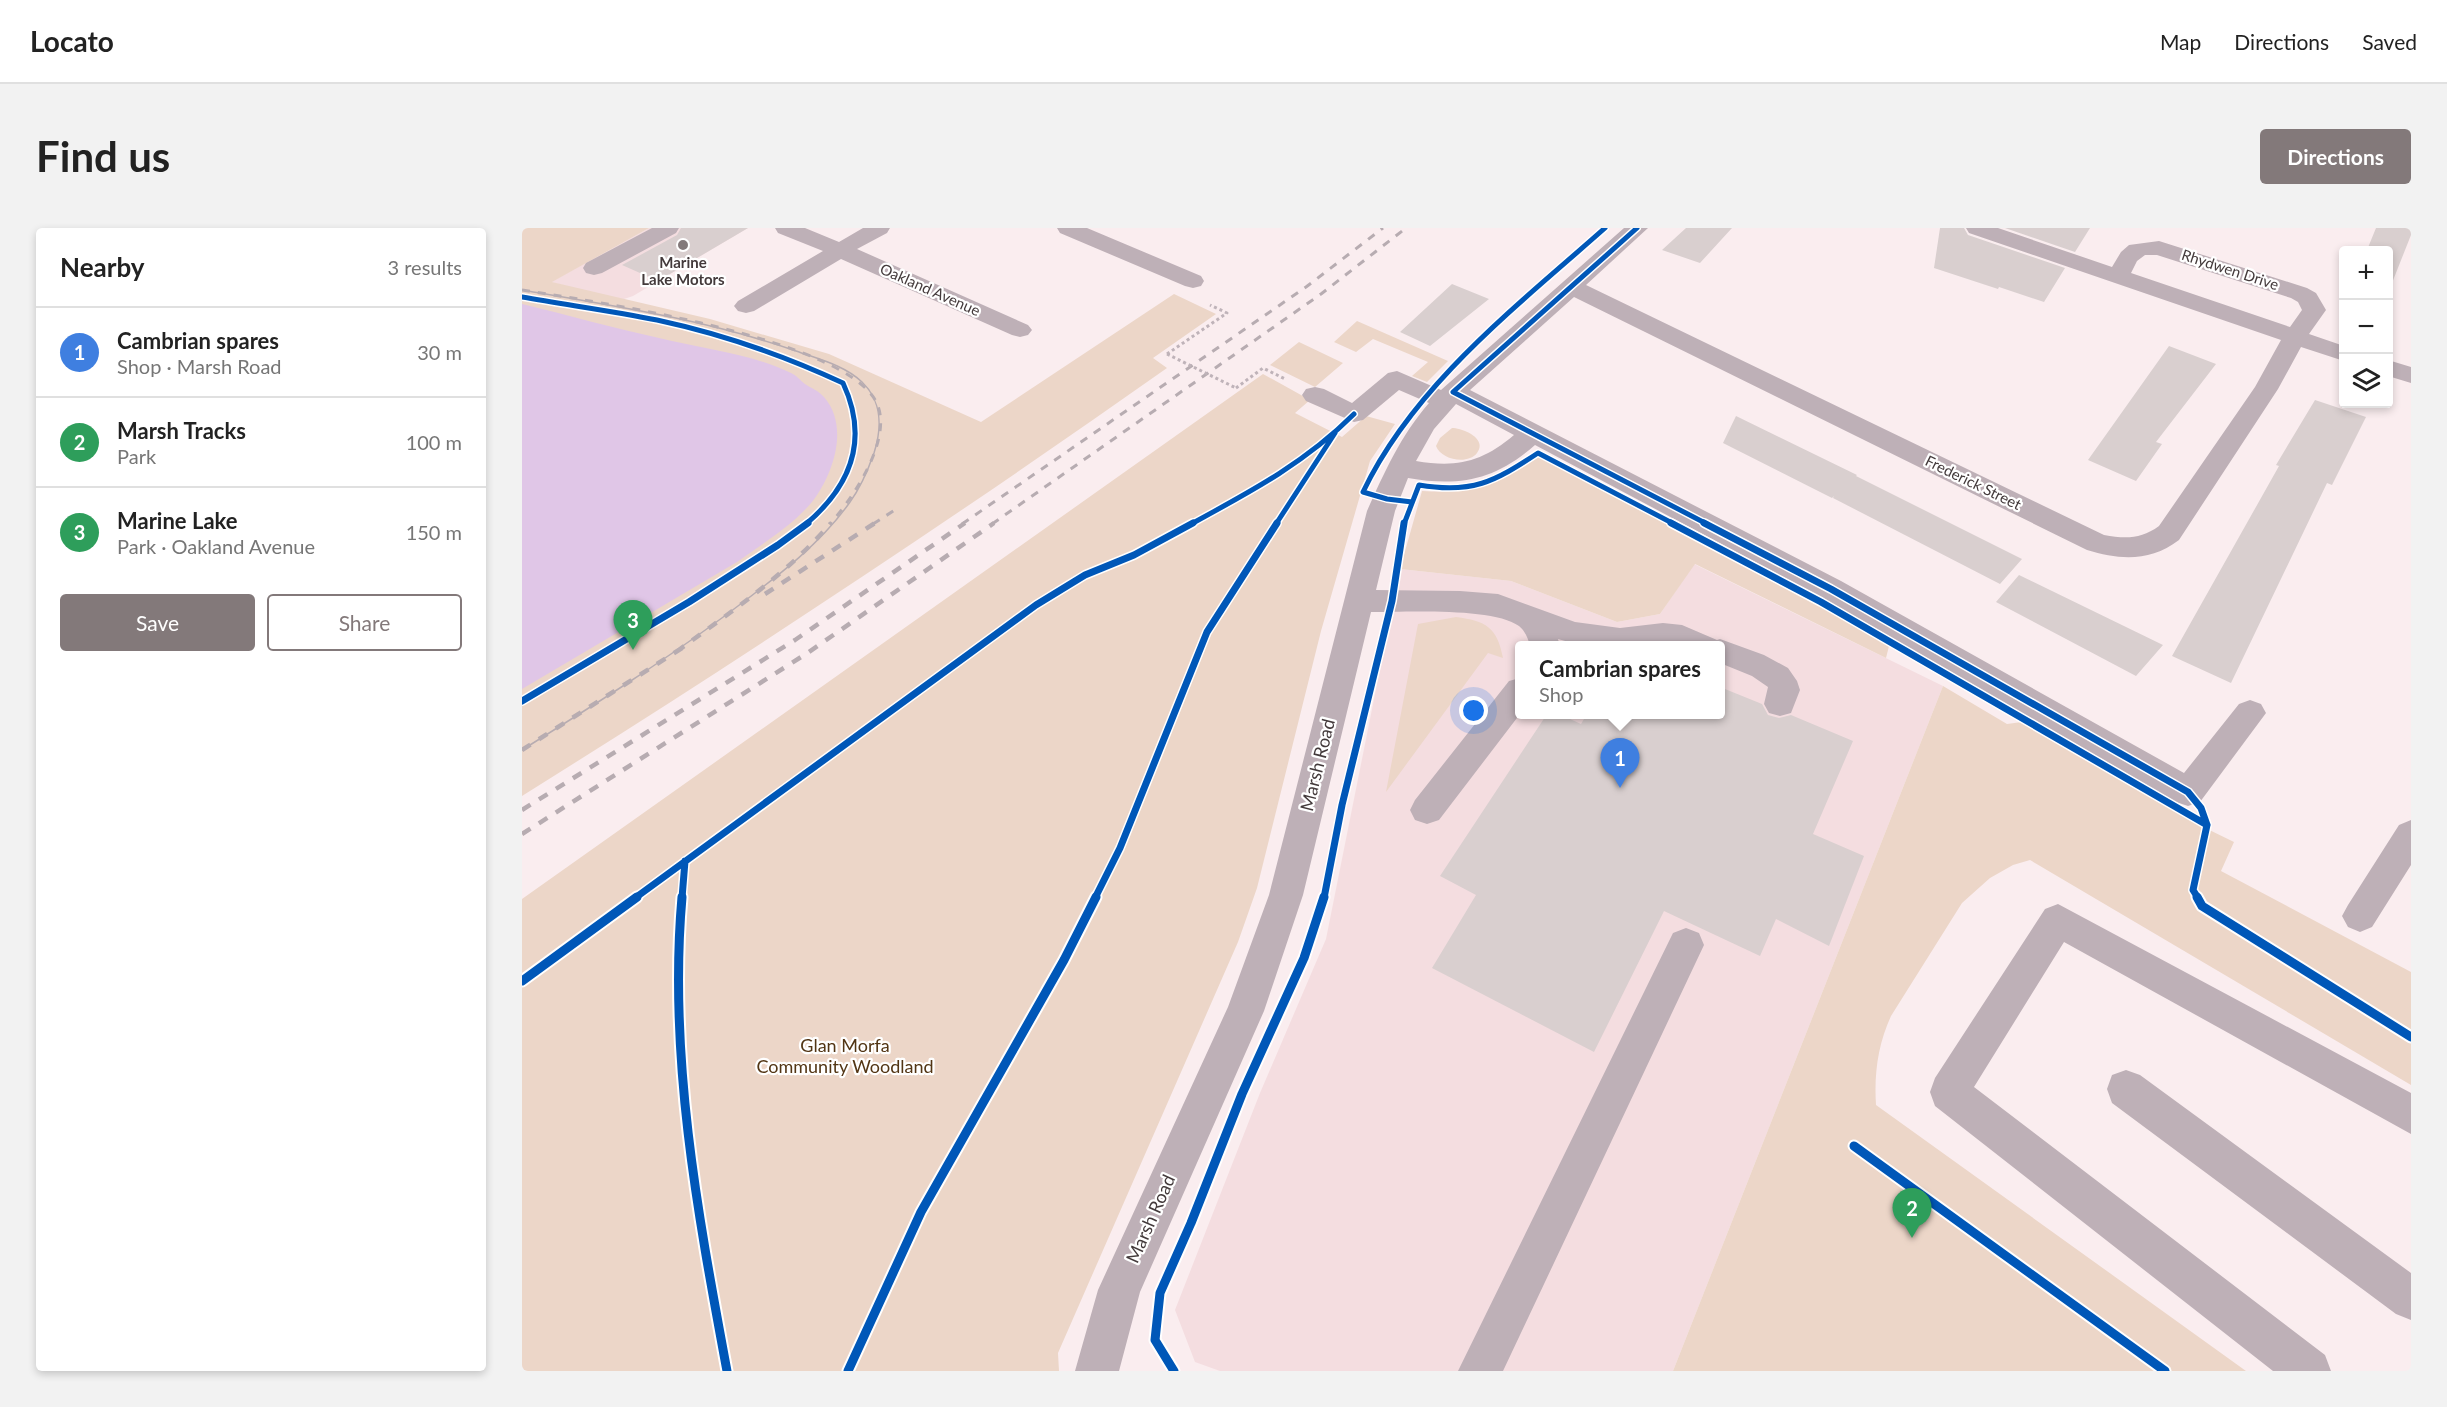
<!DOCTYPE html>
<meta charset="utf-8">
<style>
:root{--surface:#fff;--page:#f2f2f2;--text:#222;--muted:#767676;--line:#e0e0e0;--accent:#83797a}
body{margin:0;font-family:Lato,sans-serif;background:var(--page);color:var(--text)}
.controls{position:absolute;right:18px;top:18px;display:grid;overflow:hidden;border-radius:6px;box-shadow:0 3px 9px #0003}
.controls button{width:54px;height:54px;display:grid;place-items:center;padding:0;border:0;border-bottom:2px solid var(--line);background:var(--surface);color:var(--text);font:30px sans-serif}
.you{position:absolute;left:952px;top:483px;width:21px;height:21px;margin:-15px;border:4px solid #fff;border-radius:50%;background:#1a73e8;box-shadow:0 0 0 9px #1a73e833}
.badge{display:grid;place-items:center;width:39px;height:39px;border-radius:50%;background:var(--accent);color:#fff;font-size:20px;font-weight:700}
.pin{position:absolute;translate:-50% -50px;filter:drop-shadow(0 2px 3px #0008)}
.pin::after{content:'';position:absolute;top:32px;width:21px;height:18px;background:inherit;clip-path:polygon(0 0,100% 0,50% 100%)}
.popup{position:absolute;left:993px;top:413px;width:210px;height:78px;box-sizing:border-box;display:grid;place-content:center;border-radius:6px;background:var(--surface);filter:drop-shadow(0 2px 4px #0005);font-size:20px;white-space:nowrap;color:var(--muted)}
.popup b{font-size:22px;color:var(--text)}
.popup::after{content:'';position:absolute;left:50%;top:100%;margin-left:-12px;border:12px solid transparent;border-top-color:var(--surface)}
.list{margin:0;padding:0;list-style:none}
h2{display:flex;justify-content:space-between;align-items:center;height:78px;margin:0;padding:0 24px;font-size:26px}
h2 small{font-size:20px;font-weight:400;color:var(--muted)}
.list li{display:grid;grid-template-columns:39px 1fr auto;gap:18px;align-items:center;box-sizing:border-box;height:90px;padding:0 24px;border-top:2px solid var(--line)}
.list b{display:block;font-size:22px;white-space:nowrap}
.list p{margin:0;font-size:20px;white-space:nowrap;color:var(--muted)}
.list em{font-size:20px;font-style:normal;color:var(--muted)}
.actions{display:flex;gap:12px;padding:18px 24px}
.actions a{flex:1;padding:14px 0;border:2px solid var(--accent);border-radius:6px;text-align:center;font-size:21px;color:var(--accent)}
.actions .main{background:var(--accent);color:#fff}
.icon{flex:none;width:33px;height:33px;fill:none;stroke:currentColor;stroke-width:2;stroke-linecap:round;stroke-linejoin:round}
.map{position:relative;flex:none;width:1889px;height:1143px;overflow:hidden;border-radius:6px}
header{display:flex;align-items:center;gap:36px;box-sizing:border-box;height:84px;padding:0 30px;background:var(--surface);border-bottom:2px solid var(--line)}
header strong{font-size:28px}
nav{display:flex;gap:33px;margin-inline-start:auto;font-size:21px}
.intro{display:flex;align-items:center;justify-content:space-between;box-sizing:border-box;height:144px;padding:0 36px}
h1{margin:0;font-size:42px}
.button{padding:15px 27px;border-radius:6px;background:var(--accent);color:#fff;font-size:21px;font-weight:700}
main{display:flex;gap:36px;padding:0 36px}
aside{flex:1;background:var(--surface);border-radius:6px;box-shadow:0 3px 9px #0003}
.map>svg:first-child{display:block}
</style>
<header>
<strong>Locato</strong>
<nav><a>Map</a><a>Directions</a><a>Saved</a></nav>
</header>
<div class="intro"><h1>Find us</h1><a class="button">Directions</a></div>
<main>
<aside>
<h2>Nearby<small>3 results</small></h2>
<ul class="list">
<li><span class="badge" style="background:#3f7fe0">1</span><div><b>Cambrian spares</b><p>Shop · Marsh Road</p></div><em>30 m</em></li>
<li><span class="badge" style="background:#2e9e5b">2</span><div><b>Marsh Tracks</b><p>Park</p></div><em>100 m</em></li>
<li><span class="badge" style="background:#2e9e5b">3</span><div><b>Marine Lake</b><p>Park · Oakland Avenue</p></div><em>150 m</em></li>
</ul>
<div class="actions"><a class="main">Save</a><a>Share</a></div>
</aside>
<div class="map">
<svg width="1889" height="1143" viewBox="0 0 1889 1143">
<rect width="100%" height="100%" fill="#faedef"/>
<path fill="#f4dde0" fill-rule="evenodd" d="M127,0H226L111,68L99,72L29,54Z
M1172,336L1421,458L1151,1143H698L673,1134L653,1082L738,865L804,711L878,341L989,353L1095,394L1138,386ZM998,418H1198V486H998Z"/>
<path fill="#ecd6c8" d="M0,0H127L30,54L188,91L307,126L459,194L652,66L694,86L631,130L645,140C434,289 219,431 0,568Z
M835,93L926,133L905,154L890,148L906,134L851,111L834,124L812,114Z
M777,114L821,135L793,159L748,137Z
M741,146L788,172L773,185L820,209L844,188L873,196L848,233L799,403L735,660L716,714L536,1125L537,1143H0V671Z
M930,200C940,200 966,210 955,225C946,237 919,232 914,218L918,210Z
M1021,226L1217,325L1369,410L1364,430L1173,336L1138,386L1095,394L989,353L878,341L900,263C959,266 972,257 1021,226Z
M934,389C964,393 975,399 981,430L966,425L864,564L896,396Z
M1421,458L1485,496L1507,493L1661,585L1671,594L1712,614L1699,643L1889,744V857L1508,632L1491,637L1468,650L1440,675L1369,788C1356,816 1352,846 1354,877L1724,1143H1151Z"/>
<path fill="#e0c6e7" d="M0,76C46,87 91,100 137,110C181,121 228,125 269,145C274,147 278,152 283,156C289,160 297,163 302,169C328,199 311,247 290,274C270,298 240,316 215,334L0,461Z"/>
<path fill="#d9cfcf" d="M159,0H226L136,53L100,37L155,7Z
M1164,0H1210L1178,35L1140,22Z
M1418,0H1442L1446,7L1543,40L1522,74L1477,59L1476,61L1412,40Z
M1483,0H1568L1553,24Z
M1854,0H1889V7L1868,60L1866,22H1845Z
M930,56L967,71L908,118L878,104Z
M1647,118L1694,136L1634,214L1640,216L1614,253L1566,232Z
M1793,172L1844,189L1810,257L1805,255L1709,455L1650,428L1757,238L1754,237Z
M1214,188L1335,247L1334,248L1500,331L1478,356L1311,270L1312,268L1310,270L1201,215Z
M1497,347L1641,417L1614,448L1474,374Z
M1198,459L1240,476L1246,487L1257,490L1269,487L1331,513L1291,606L1342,628L1307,718L1254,691L1238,728L1142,683L1072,824L910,740L954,667L918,648L1025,486H1037L1059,496L1065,486H1198Z"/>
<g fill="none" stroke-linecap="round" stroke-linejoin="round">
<path stroke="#bfb3b9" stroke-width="3" stroke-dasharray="3 3" stroke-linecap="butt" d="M0,69C45,77 90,83 135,92C200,106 261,127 321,155C347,211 330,257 284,296
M645,126L705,85L688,77
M714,160L741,140L763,151"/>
<path stroke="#bfb3b9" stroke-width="4" stroke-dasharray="4.5 4.5" stroke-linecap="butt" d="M0,473L167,374L256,317L286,295"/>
<path fill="#beb0b7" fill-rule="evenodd" d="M130,0H157L154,5L80,45L72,47L64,45L61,40L64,35Z
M253,0H283L317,14L341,0H368L365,5L335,21L506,97L510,102L506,107L498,109L490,107L319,31L232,83L224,85L216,83L212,78L216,73L301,23L256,5Z
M535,0H565L679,48L682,53L679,58L671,60L663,58L538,5Z
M1102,0H1126L1064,57L1582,307C1604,311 1619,311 1637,298L1733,159L1759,112L1447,5L1444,0H1476L1590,39L1599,24L1607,17L1637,13L1785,60L1794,65L1804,82L1787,106L1822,118V133L1779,119L1756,161L1657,312C1628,334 1598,332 1565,322L1052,69L948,162L1319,353L1662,545L1717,476L1728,472L1739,476L1744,485L1678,574L1666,578L1654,574L1299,369L1013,217C973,252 938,259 886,250L873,283L854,362L938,363L976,366L1053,394L1098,400L1141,395L1160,397L1195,412L1198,411L1242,427L1266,440L1275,453L1278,462L1269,485L1258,488L1247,485L1242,476L1246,459L1230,448L1198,435V418H1061L1036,411L1038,418H1008C1006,410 1003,403 997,398C972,379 882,384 849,384L781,667L742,783L618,1064L597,1143H553L576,1062L706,779L747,667L845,283C862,245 879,207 907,175L877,162L841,192L832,194L784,173L780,167L784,161L793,159L802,161L830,175L866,145L875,143L919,162ZM1623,27H1635L1769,70L1776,74L1780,82L1768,99L1609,45L1615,33ZM934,176L992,207C960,234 935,240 894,233L912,201Z
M1866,132L1889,139V155L1866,148Z
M998,450V486L917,592L905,596L893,592L888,582L893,572L987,453Z
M1889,592V637L1850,699L1838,704L1826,699L1820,688L1826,677L1877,597Z
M1536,676L1889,865V906L1542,714L1452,859L1803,1127L1809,1143H1751L1413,878L1408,864L1413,850L1523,681Z
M1164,700L1177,705L1182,717L981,1143H936L1151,705Z
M1604,842L1618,847L1889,1045V1092L1874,1086L1590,875L1585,861L1590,847Z"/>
<path stroke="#b7acb1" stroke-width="1.5" d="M0,62C93,78 185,92 274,123C296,131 322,137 340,154C360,173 360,200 352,225C346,242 339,259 328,274C298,317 253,350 212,381C144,432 72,477 0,522"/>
<path stroke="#b7acb1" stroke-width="3" stroke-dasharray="8 8" stroke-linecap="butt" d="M0,62C68,73 331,110 356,178C369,214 331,270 308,296
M351,296L376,280
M440,296L784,59L861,0
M470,296L799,66L884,0"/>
<path stroke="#b7acb1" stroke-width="4.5" stroke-dasharray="10 10" stroke-linecap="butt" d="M243,366L353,295
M154,424C209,384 265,346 309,295
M0,522L160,420
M0,582L273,412L443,295
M0,606L287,424L472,295"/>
<path stroke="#bfb3b9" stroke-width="3" stroke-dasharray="3 3" stroke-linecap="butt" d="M645,126L714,160"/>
<g stroke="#fff" stroke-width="8">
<path id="cycleway-far2" d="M1115,0L931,164L1185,296
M0,69C45,77 90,83 135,92C200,106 261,127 321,155C347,211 330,257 284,296
M890,274L865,271L841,264C892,157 995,78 1083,0
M669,296C728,264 783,235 832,186
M754,296L813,205
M882,296L897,257C950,266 972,254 1016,225L1152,296"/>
</g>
<g stroke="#fff" stroke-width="10">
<path id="cycleway-far1" d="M1149,295L1299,374L1685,597
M1182,295L1309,361L1666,564L1679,580L1685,597L1671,662L1676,670
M0,473L167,374L256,317L286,295
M113,670L514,377L563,347L612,327L671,295
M160,670L163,633
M573,670L598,620L685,404L755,295
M802,670L820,577L870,373L882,295"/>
</g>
<g stroke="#fff" stroke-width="13">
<path id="cycleway" d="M160,669C146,828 176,987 205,1143
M1675,669L1680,678L1889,809
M0,753L115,669
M1332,918L1643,1143
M326,1143L399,984L542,732L574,669
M652,1143L633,1112L638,1065L669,995L720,866L782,730L802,669"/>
</g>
<use href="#cycleway-far2" stroke="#0057b8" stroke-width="5"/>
<use href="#cycleway-far1" stroke="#0057b8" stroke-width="7"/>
<use href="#cycleway" stroke="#0057b8" stroke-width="9"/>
</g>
<circle fill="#83797a" stroke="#fff" stroke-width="2" cx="161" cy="17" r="6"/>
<g text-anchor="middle" stroke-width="4.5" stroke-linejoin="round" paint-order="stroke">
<g font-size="15" font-weight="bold" fill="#433a3b" stroke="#fff">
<text x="161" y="40">Marine<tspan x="161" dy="17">Lake Motors</tspan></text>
</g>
<g font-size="15" fill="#433a3b" stroke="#fff">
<text transform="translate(1708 42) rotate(18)" y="5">Rhydwen Drive</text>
<text transform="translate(408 62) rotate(24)" y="5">Oakland Avenue</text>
<text transform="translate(1451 255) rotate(26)" y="5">Frederick Street</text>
</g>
<g font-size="18" fill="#433a3b" stroke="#fff">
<text transform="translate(796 537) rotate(-76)" y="6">Marsh Road</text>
<text transform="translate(629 991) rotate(-66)" y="6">Marsh Road</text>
</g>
<g font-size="18" fill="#523514" stroke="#fff">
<text x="323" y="824">Glan Morfa<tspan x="323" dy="21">Community Woodland</tspan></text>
</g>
</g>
</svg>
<div class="controls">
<button>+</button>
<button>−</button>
<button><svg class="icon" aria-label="layers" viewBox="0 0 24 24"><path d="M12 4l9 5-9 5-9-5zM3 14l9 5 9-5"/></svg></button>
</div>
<div class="you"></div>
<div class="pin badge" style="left:1098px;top:560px;background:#3f7fe0">1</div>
<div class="popup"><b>Cambrian spares</b>Shop</div>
<div class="pin badge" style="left:1390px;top:1010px;background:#2e9e5b">2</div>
<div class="pin badge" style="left:111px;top:422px;background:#2e9e5b">3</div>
</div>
</main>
